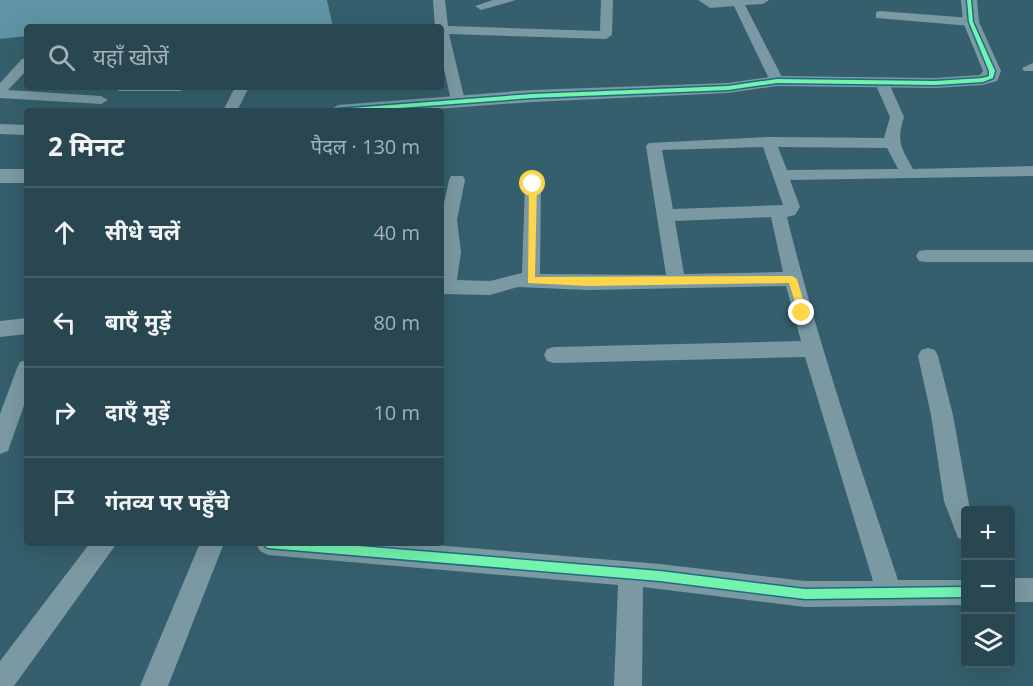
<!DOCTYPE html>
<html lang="hi">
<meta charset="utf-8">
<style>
:root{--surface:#284751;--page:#34515b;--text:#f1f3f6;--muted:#a5b2b7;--line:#445f68}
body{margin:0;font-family:"Open Sans","Noto Sans Devanagari",sans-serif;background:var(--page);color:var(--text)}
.controls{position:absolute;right:18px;bottom:18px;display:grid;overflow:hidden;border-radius:6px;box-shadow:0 6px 24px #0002}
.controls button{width:54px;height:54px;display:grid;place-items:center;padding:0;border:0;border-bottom:2px solid var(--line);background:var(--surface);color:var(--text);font:30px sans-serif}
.stop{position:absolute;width:18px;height:18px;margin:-14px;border:4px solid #ffd54a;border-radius:50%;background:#fff}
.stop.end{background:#ffd54a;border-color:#fff;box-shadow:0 2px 6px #0008}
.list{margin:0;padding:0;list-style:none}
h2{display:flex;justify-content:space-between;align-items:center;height:78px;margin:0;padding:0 24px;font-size:26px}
h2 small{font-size:20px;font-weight:400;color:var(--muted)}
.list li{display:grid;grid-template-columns:39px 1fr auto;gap:18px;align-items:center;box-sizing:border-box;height:90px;padding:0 24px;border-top:2px solid var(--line)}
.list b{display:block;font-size:22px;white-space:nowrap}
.list em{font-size:20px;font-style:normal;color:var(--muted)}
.icon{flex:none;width:33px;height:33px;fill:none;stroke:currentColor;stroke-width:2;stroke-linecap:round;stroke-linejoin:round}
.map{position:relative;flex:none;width:1033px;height:686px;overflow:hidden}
.search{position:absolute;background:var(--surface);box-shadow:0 6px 24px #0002;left:24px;top:24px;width:420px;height:66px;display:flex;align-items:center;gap:15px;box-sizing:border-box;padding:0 21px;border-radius:6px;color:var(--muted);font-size:22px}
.panel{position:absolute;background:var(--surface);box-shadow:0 6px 24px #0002;left:24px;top:108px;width:420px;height:438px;border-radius:6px}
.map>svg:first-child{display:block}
</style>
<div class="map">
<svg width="1033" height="686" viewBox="0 0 1033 686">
<rect width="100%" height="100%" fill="#355f6c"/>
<path fill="#6094a4" d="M0,0H327L333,27H27V36L0,39Z"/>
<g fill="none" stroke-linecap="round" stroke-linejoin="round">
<path fill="#7b99a2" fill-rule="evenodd" d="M433,0H445L448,26L600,31L601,0H613L612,35L606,39L449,34L465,101L458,105L451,101L441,55V27H435Z
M493,0H516L481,10L475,6Z
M698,0H769L763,4L745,5L784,81L782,84H772L770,81L734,6L710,8Z
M880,11L971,18L977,22L971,26L876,18V12Z
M27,58V70L8,90L101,96L108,100L101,104L0,98V83L22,59Z
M1033,63V71H1024L1022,68Z
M881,77L888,81L904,117C896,142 901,147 913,169L1033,166V176L790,180L800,207L795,215L787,217C817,340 858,460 898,580H966V605L805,607L643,587L642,686H614L618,585L268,555L260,551L256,543H411L660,564L805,581H873L805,357L554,363L547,361L544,355L547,349L554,347L801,341L786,286L588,290L518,287L490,295L441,294L443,252L441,218L449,180L451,176H463L465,180L457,220L461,252L457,280L490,281L522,273L525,184L533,179L541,184L540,274L666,275L646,146L649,143L769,137L884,138L890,117L874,81ZM763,147L783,205L673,209L662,150ZM778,147L887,148L898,169L787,170ZM771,217L783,272L684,274L675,221Z
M112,87H187L180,91H119Z
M235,87H249L237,111H223Z
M0,124L27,125V135L0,134Z
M925,250H1033V262H925L919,261L916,256L919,251Z
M27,318V334L0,337V321Z
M928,348L935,350L938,356L953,415L970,510H966V541L958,538L944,501L931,415L918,356L921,350Z
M27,360V397L8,451L0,454V414L17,368L20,362Z
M90,543H117L14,686H0V661Z
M200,543H224L168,686H140Z
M1010,578H1033V602H1010Z"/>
<path fill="#7b99a2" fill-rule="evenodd" d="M961,0H977L979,22L1001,71L997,81L983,85L935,88L777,86L728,93L532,102L410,111H329L338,105L532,90L728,83L777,76L935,78L980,75L983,71L963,22Z
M0,169H27V183H0Z"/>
<g stroke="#1f6b83" stroke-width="3">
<path id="cycleway" d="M967,0H971L973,22L995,71L993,78L983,82L935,85L777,83L728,90L532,98L359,111H335L338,109L532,94L728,86L777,79L935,81L982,78L989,76V71L969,22Z
M263,543H322L660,571L805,589L966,587V597L805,599L660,581L268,548L265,546Z"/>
</g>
<use href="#cycleway" fill="#73f3ae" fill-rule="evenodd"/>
</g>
<path fill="#ffd54a" d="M533,181L537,184L535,277L792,276L797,279L807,313L799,315L789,283L588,286L528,283L529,184Z"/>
</svg>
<div class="controls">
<button>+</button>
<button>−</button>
<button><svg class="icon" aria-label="layers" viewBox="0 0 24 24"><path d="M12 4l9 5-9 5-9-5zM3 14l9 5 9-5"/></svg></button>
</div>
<div class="stop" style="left:533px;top:184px"></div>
<div class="stop end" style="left:802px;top:313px"></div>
<div class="search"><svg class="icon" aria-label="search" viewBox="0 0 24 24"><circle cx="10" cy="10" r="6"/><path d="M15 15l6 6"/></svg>यहाँ खोजें</div>
<section class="panel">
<h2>2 मिनट<small>पैदल · 130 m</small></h2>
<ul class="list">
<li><svg class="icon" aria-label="ahead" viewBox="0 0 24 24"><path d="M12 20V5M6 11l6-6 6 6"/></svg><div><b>सीधे चलें</b></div><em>40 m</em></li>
<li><svg class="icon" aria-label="left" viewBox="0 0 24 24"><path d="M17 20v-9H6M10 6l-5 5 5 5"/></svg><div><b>बाएँ मुड़ें</b></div><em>80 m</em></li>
<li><svg class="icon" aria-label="right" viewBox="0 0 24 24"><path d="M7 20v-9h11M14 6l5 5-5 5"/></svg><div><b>दाएँ मुड़ें</b></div><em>10 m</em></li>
<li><svg class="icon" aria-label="arrive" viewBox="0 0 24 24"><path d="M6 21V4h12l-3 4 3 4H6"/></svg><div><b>गंतव्य पर पहुँचे</b></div></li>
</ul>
</section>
</div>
